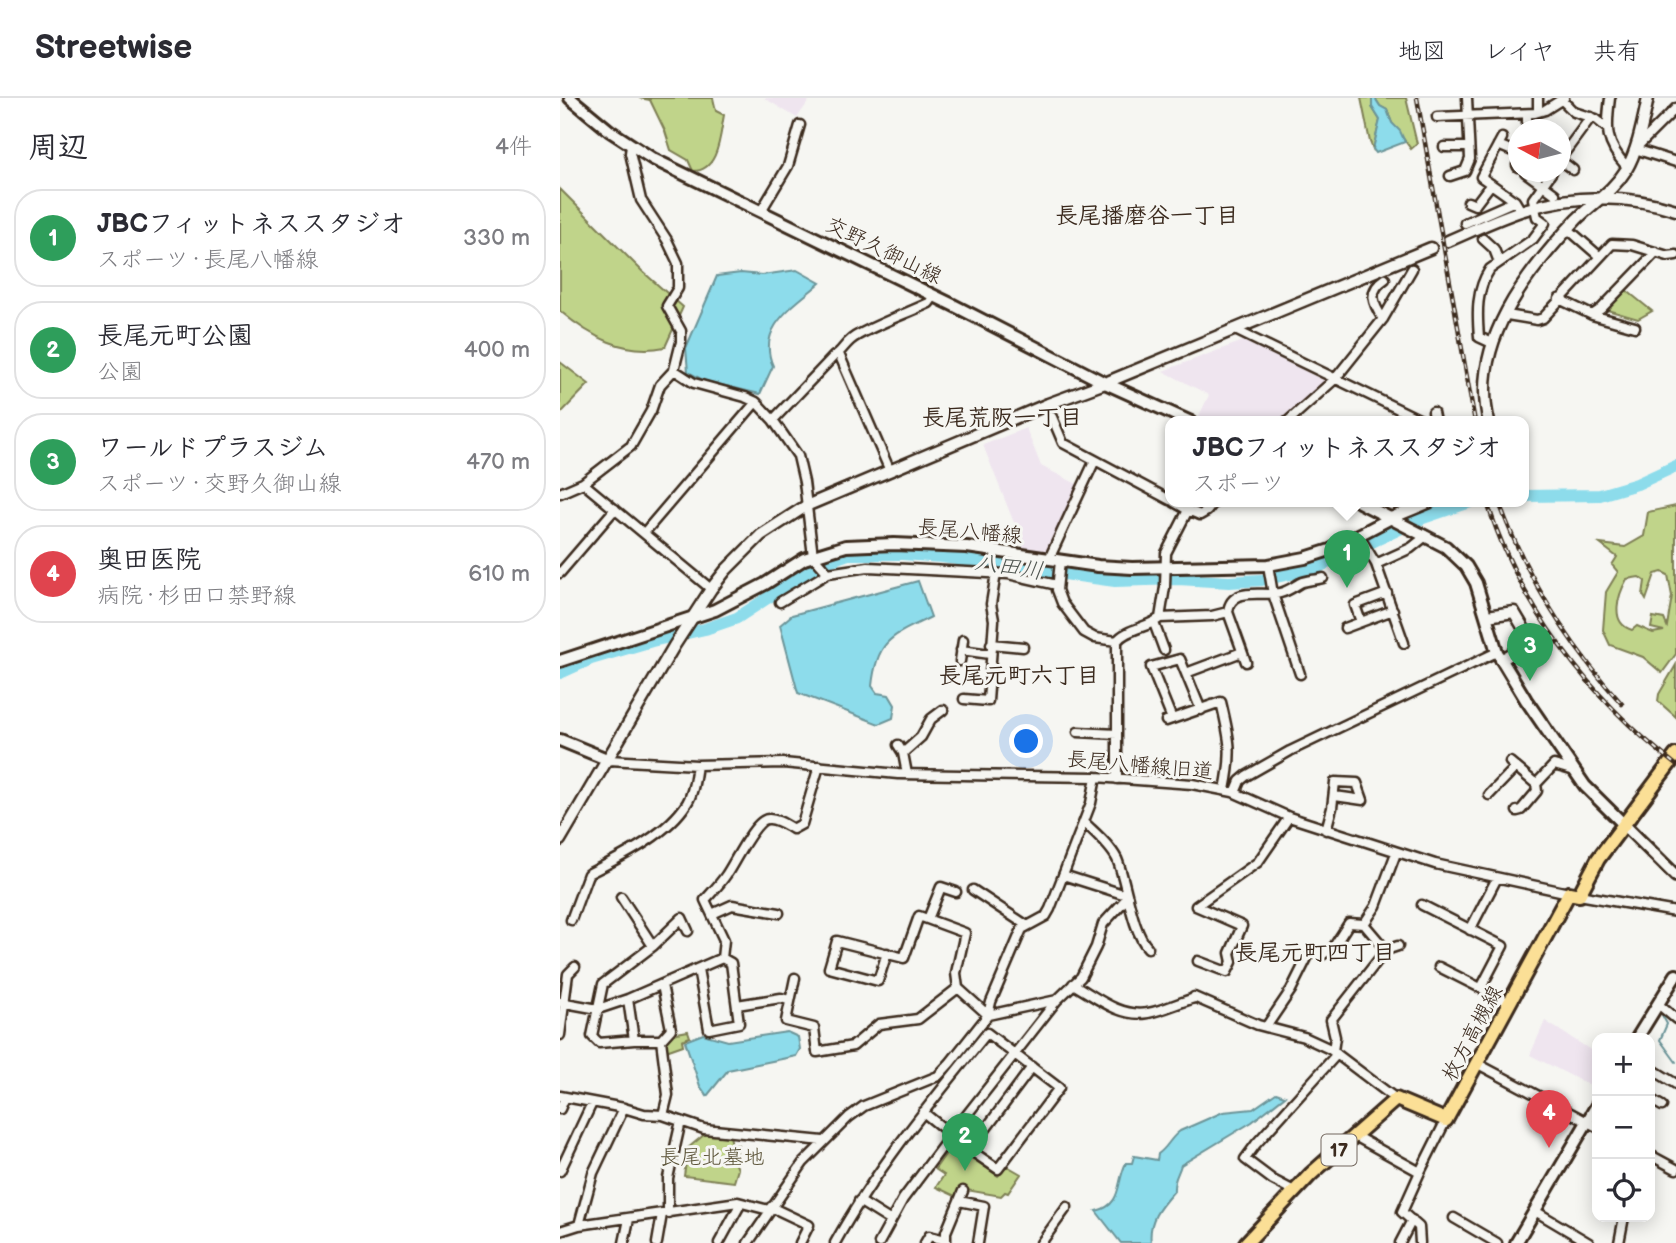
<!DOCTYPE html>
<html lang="ja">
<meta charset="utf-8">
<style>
:root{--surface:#fff;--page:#f7f7f7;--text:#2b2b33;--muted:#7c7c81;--line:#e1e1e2;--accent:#d1495b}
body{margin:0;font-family:"Balsamiq Sans","Klee One",sans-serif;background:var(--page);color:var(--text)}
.controls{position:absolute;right:21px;bottom:21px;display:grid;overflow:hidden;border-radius:14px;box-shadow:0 4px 18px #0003}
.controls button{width:63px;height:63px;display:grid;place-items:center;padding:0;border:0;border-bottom:2px solid var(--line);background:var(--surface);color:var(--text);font:35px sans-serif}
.compass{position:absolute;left:948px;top:21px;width:63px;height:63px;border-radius:50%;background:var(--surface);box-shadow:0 4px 18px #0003;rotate:277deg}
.you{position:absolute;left:467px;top:644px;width:24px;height:24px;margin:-18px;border:5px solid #fff;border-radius:50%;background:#1a73e8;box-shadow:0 0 0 10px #1a73e833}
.badge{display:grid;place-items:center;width:46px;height:46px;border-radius:50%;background:var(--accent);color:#fff;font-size:23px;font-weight:700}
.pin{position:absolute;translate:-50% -58px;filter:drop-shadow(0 2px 4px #0008)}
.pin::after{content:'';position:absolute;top:37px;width:24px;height:21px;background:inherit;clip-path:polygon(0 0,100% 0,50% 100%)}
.popup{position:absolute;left:605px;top:318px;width:364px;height:91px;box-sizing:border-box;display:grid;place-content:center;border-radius:14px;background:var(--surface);filter:drop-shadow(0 2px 5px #0005);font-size:23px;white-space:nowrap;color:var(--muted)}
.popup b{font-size:26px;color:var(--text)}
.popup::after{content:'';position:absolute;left:50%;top:100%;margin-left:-14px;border:14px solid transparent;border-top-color:var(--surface)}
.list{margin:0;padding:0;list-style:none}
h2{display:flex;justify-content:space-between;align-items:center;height:91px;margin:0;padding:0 28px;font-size:30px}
h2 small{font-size:23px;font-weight:400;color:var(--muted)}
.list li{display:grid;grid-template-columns:46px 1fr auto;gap:21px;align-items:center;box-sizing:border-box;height:98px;margin:0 14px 14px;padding:0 14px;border:2px solid var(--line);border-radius:28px}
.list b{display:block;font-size:26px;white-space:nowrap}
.list p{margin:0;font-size:23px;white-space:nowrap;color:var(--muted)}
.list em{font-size:23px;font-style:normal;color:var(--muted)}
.icon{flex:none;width:38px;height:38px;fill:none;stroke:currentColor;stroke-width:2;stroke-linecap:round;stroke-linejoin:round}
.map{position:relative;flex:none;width:1116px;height:1145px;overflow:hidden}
header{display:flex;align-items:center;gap:42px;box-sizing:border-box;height:98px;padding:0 35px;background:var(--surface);border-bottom:2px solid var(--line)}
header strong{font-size:33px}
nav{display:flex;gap:38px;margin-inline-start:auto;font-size:24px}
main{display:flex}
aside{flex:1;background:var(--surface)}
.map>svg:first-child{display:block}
</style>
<header>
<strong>Streetwise</strong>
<nav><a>地図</a><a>レイヤ</a><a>共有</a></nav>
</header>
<main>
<aside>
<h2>周辺<small>4件</small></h2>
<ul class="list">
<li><span class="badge" style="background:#2e9e5b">1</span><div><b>JBCフィットネススタジオ</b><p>スポーツ · 長尾八幡線</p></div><em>330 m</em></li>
<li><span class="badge" style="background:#2e9e5b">2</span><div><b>長尾元町公園</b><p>公園</p></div><em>400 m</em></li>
<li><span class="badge" style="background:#2e9e5b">3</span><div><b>ワールドプラスジム</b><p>スポーツ · 交野久御山線</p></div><em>470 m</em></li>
<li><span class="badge" style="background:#e0444e">4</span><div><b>奥田医院</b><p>病院 · 杉田口禁野線</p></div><em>610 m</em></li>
</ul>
</aside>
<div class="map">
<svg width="1116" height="1145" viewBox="0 0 1116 1145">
<rect width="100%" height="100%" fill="#f6f6f2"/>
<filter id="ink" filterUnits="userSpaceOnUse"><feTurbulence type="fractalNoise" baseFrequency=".0143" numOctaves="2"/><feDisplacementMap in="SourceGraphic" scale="14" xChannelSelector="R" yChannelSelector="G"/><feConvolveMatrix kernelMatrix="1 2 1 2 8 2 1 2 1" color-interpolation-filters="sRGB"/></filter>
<g filter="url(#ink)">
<path fill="#efe5ef" d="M204,0H251L237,20Z
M683,243L765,283L723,324H645L638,320L649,297L603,273Z
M466,330L481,368L519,387L485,455L464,450L423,347Z
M985,923L1037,956V991L970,957Z"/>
<path fill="#c0d48a" stroke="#7e7f54" stroke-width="2" fill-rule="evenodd" d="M79,0H153L156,13L164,17C160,37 159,73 133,73L128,62L111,52L105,33L90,2Z
M801,0H812V9L820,22L813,51L810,44Z
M815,0H846L857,46L851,51L832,25L827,12L820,8Z
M0,91L82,173L123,209L105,249C64,257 31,239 0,213Z
M1066,192L1092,213L1078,221L1047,212Z
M0,264L29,286L0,316Z
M1116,408V556L1102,575L1083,559L1050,547L1043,532L1046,494L1058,474L1052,467L1057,459L1040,446L1065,449L1084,438L1088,414ZM1102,474L1108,477L1112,498L1107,528L1104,521L1093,519L1091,530L1104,533L1093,535L1077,528L1072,532C1049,525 1058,497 1067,481L1079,479L1085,483L1083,497L1086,502L1095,476Z
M1116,567V619L1098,603L1099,596Z
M128,933L130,939L122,942L123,947L106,953V942L112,936Z
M145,1036L170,1037L172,1048L178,1047L175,1064L178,1071L174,1084L124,1078L128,1050Z
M392,1047H395L438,1078L447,1068L461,1076L448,1095L445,1094L441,1098L401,1091L397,1099L376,1089L384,1077L375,1071Z"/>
<path fill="#8ddceb" stroke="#6c9599" stroke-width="2" d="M812,0H815L820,8L827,12L832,25L840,33L845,44L816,55L813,51L820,22L812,9Z
M237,172L260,185C234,208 196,229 213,268L200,296L145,283L128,274L126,250L157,178L181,175L202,177Z
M358,483L371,519C332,538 317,541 312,588L317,595L329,597L335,607L333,620L319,626L238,595L220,527L232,517Z
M227,934L238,939L240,951L236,958L168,972L147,998L140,988L125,943L143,936L168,943Z
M716,995L725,998L692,1024L621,1067C618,1077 613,1082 614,1093C600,1109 588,1122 591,1145H561L536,1113C563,1107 556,1084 566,1065H572L574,1058L597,1062L598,1056C608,1049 610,1040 620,1033L663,1014L693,1011Z"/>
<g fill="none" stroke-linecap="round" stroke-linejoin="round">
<path stroke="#6c9599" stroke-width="2" d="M1102,917L1107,926L1100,942L1116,964"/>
<path stroke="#8ddceb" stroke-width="12" d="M964,398L1040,397L1077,386L1116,368
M0,575L31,561L92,543L145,531L177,520L258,467L288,456H342L383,459L555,483L618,481L669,484L702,482L754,471L863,420L910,404"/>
<g stroke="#3b2a1e" stroke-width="13">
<path id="minor" d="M978,0V14
M1050,0C1046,32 1045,45 1067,69
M1002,2L1014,14L1036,21L1047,30
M967,16V32
M877,19L975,15L985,12L1004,0
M942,40L921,79L955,103L961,113
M938,47L950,52
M884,49H909
M1075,51L1116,10
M1075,51L1116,64
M1000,61L1031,19
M1000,62L1013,72
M957,67L958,69
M965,74L995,96
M890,78L905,73L910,61L907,0
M908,104L915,107L931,86
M201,113L228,68L240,27
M905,125L955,103
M1008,131L1039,158
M923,141L934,151L939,164
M999,201L1032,217L1041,211L1096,154
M947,217L977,222L983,220L1052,146L1072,147L1108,158L1116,157
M1032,217L1075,229
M823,221C813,206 807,193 825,181
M673,231L865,324
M932,245L919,239C917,215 916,192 930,171L973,141L985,125L977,119L973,101L992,74
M279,256L330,373
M114,272L134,285L185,299L196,304L213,322L238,358L244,384L253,458L268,475
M873,314L875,324
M213,322L274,258C283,254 285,243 298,237C320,225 345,216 369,205L374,198
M727,324L775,281L823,221L852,171
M535,362L610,402
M23,385L151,491
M0,395L23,385L71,348L91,313L100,287L114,272L121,244V233L107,208L118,190V165L107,142L81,102L70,55L71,48
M614,404L628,412
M84,435L196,304
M799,438L816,466L844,545
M489,461L535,362L503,345L492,319
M500,463L497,492L502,505L524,534L535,540L557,543C566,531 587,530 600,520L605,489L606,455L628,412L640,417L647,413L654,404
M816,466L851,450L866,438
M708,467L713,496L740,576
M0,475L55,411
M220,504L268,475L308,469L448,476L497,487
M600,520L652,518L668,514
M801,524L795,507L827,495
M594,525L604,552
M785,530L833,512
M557,543V681
M431,546L463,549
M401,552L430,556
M400,563L403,542
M686,564L668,514C671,487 703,499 720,495C729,493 733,489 740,485C746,482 756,482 763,480
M626,575L682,554
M404,601L428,603L434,522L431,506L436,475
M612,621L591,569L620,561L641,612
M606,623L661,604C670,642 673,653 665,692
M518,634L557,636
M338,647L343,655L347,676
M343,655L361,639L371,621L383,612
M49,662L137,667L223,665L338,676L536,679L632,686L673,694L729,719L875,766L1009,795
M950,664L976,686
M675,695L680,683L686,678L730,653L937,554
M929,697L956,669
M957,713L961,712L977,693L976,686L994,667L1015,673
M524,724C535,735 550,747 557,761C567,785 571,832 588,850
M766,732L772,710L775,684L797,685L803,702L775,698
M503,777L566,797
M413,792L466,827
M1019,797L1116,814
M61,799L93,848
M862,807L943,848L921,890
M152,816L172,807L219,815
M368,821L381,789L396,794
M11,822L28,776C61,759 107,737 127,705C134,694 135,679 137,667
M910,832L937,780
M826,852L838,848
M327,855L318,883L269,870L277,843L344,860L359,818L405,835L396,875L398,890L428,917
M162,860L164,842L145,802C152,794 160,786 166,777C174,766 195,721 208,721C216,720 226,727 233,731L242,726L259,668
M638,863L667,874L672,864L670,855L682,828L636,808L698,764L729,719
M879,869L950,905
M235,880L226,923L254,930L257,954L293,948L319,926L358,921L398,890
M513,886C536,899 560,920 588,915C604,912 620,904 635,900
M102,887L111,931L101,942L108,997L103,1017
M634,899L698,927L744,939L770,951L836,1001
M68,901L74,942
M0,904L38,911L68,901L162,860L171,865L179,925L149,931L138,871
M1098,906L1116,921
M177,907L221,900L229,902
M428,917L497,902
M706,929L731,892L750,854L762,857L773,850L789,825L804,826L816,808L836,755
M0,937L8,876L15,869
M101,942H74L39,945L32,938L43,886L93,848L122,820L128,833
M773,953L775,939L771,922L826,852L804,826
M918,966L1037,1029
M1090,970L1116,986
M0,998L64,1010L84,1016L103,1017L144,1031L263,1043
M1090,1001L1102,1008
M0,1011L5,999
M795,1038L860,1074
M410,1052L472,969
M1090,1057L1116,1071
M0,1073L32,1005
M734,1093L713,1082L685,1061L696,1046L777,956
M299,1103L331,1123
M399,1103L424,1108L418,1145
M211,1109L249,1127L240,1145
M975,1113L1029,1145
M108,1115V1080L121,1023
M894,1120L937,1145
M19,1127L33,1075L64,1010
M0,1133L19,1127L178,1104L209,1112
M64,1145L69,1121
M97,1145L102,1116
M159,1145L181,1105
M188,1145L243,1065L289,1019L304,1008L378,978L390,965L428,917L431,904L462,831L486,818L490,811L531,705L536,679
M275,1145C317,1069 372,1003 427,935L499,990L438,1071L410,1052L363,1014
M319,1145L343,1101L391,1037L497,902L521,879L536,849L543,826L568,799
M365,1145L369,1138L386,1142
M386,1145V1134L403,1093
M481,1145L507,1109
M840,1145L852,1122
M860,1145L859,1129L842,1114L860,1074L886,1022
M1059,1145L1064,1119"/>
</g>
<g stroke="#3b2a1e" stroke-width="15">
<path id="tertiary" d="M888,143C914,132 940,119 967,111C1014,96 1070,97 1116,112
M929,324C909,246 967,174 1017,121C1034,104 1053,93 1066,72C1078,52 1083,23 1088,0
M831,420L870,404
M927,518L954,514L970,541L963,549L941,562
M0,742L114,548L151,491L166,472L201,437L246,408L488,306L545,285L871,150"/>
</g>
<g stroke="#3b2a1e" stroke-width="16">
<path id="secondary" d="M10,0L50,33L93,61L393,207L545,285L631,324
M799,404L886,449L906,468L916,485L937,554L966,602L1025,688L1116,778
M0,563L155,512L205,486L244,461L286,448L334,446L407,449L538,468L572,470L708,467L745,460L770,452L831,420
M0,642L49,662
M1077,940L1116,877
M956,1145L1037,1007"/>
</g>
<g stroke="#3b2a1e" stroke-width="18">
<path id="primary" d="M686,1145L751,1076L836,1001L886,1022L1009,795L1019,797L1038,761L1116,657"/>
</g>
<use href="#minor" stroke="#f6f6f2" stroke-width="8"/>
<use href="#tertiary" stroke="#f6f6f2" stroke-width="10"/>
<use href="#secondary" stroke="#f6f6f2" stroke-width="10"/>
<use href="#primary" stroke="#fbdf96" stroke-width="12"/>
<g stroke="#3b2a1e" stroke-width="4.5">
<path id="rail" d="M857,0L915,324
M927,404C960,510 1030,600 1116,667
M939,404C966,479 1009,547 1062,606"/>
</g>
<use href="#rail" stroke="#f6f6f2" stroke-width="2" stroke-dasharray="5" stroke-linecap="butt"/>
</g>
</g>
<g text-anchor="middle" stroke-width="6" stroke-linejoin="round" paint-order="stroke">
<rect fill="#f6f6f2" stroke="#73675e" stroke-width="2" x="761.5" y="1036.5" width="35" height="31" rx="5"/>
<g font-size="19" font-weight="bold" fill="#3b2a1e">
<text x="779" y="1059">17</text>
</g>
<g font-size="21" fill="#3b2a1e" stroke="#f6f6f2">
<text transform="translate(324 152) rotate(26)" y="7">交野久御山線</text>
<text transform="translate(410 433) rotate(5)" y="7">長尾八幡線</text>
<text transform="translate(580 667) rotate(5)" y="7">長尾八幡線旧道</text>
<text transform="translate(912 935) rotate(-62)" y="7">枚方高槻線</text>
</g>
<g font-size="21" fill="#5c5439" stroke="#f6f6f2">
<text x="152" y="1066">長尾北墓地</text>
</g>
<g font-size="23" font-weight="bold" fill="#3b2a1e" stroke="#f6f6f2">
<text x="587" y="125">長尾播磨谷一丁目</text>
<text x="442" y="327">長尾荒阪一丁目</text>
<text x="459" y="585">長尾元町六丁目</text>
<text x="755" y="862">長尾元町四丁目</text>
</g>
<g font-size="23" font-style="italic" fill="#505651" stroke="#f6f6f2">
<text transform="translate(449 468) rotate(8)" y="8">八田川</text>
</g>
</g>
</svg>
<div class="controls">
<button>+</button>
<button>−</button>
<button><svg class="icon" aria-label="locate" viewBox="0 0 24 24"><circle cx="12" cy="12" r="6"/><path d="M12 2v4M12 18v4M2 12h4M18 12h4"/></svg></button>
</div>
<svg class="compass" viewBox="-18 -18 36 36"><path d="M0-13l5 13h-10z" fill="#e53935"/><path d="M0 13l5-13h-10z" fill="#7c7c81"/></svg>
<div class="you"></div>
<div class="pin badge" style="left:787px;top:490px;background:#2e9e5b">1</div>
<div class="popup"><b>JBCフィットネススタジオ</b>スポーツ</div>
<div class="pin badge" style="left:405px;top:1073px;background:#2e9e5b">2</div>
<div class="pin badge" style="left:970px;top:583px;background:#2e9e5b">3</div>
<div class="pin badge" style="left:989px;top:1050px;background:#e0444e">4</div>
</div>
</main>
